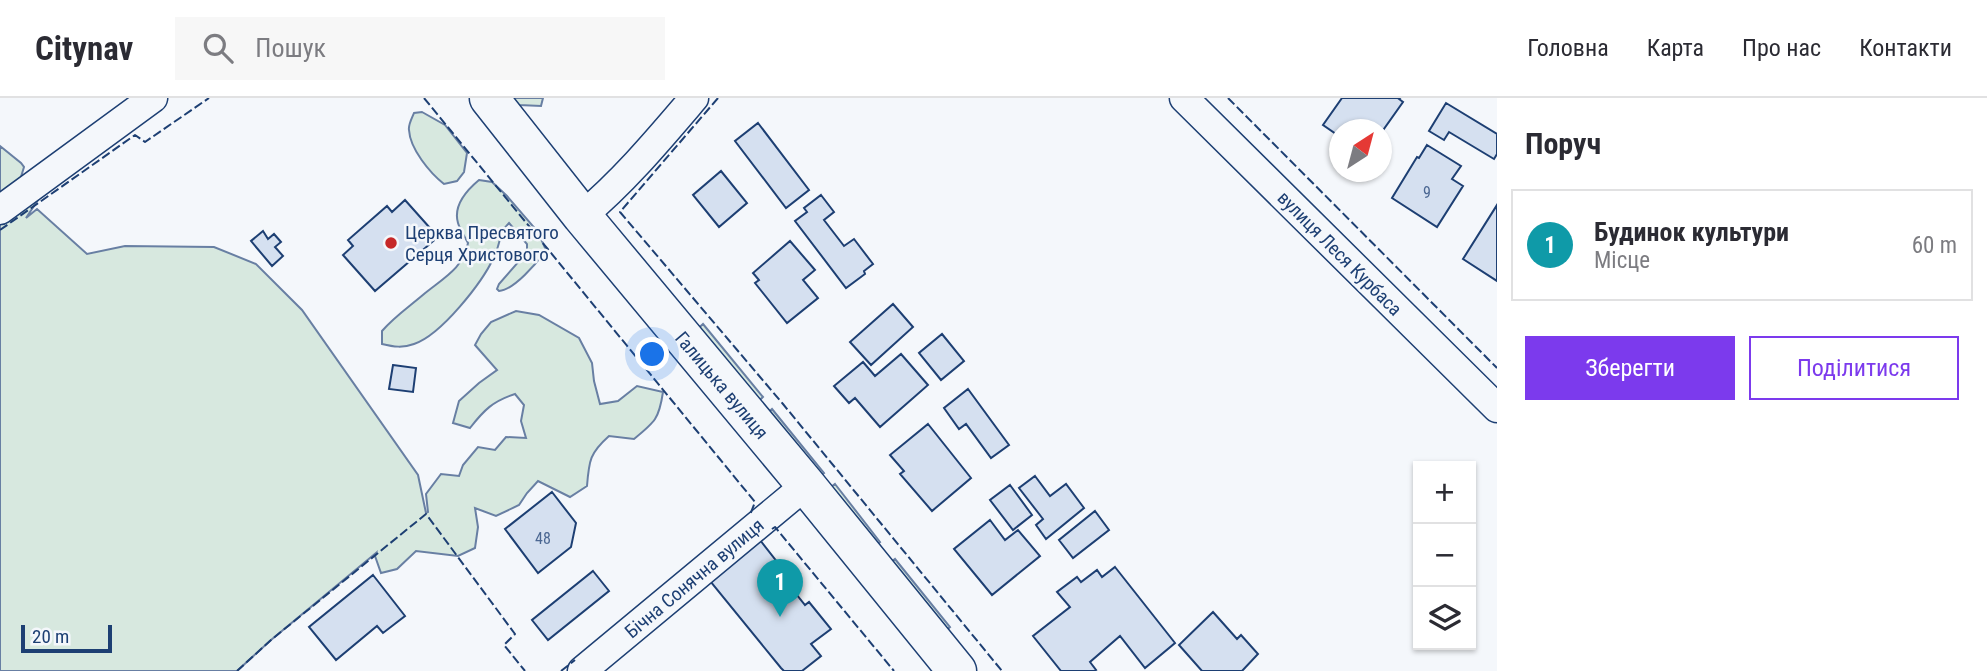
<!DOCTYPE html>
<html lang="uk">
<meta charset="utf-8">
<style>
:root{--surface:#fff;--page:#f7f7f7;--text:#2b2b33;--muted:#7c7c81;--line:#e1e1e2;--accent:#7c3aed}
body{margin:0;font-family:"Roboto Condensed",sans-serif;background:var(--page);color:var(--text)}
.controls{position:absolute;right:21px;bottom:21px;display:grid;overflow:hidden;border-radius:0px;box-shadow:0 2px 5px #0004}
.controls button{width:63px;height:63px;display:grid;place-items:center;padding:0;border:0;border-bottom:2px solid var(--line);background:var(--surface);color:var(--text);font:35px sans-serif}
.compass{position:absolute;left:1329px;top:21px;width:63px;height:63px;border-radius:50%;background:var(--surface);box-shadow:0 2px 5px #0004;rotate:36deg}
.scale{position:absolute;left:21px;bottom:18px;width:91px;box-sizing:border-box;padding-left:7px;border:4px solid #1d3f73;border-top:0;font-size:19px;line-height:24px;white-space:nowrap;color:#1d3f73;-webkit-text-stroke:5px #f4f7fb;paint-order:stroke}
.you{position:absolute;left:653px;top:257px;width:24px;height:24px;margin:-18px;border:5px solid #fff;border-radius:50%;background:#1a73e8;box-shadow:0 0 0 10px #1a73e833}
.badge{display:grid;place-items:center;width:46px;height:46px;border-radius:50%;background:var(--accent);color:#fff;font-size:23px;font-weight:700}
.pin{position:absolute;translate:-50% -58px;filter:drop-shadow(0 2px 4px #0008)}
.pin::after{content:'';position:absolute;top:37px;width:24px;height:21px;background:inherit;clip-path:polygon(0 0,100% 0,50% 100%)}
.list{margin:0;padding:0;list-style:none}
h2{display:flex;justify-content:space-between;align-items:center;height:91px;margin:0;padding:0 28px;font-size:30px}
h2 small{font-size:23px;font-weight:400;color:var(--muted)}
.list li{display:grid;grid-template-columns:46px 1fr auto;gap:21px;align-items:center;box-sizing:border-box;height:112px;margin:0 14px 14px;padding:0 14px;border:2px solid var(--line);border-radius:0px}
.list b{display:block;font-size:26px;white-space:nowrap}
.list p{margin:0;font-size:23px;white-space:nowrap;color:var(--muted)}
.list em{font-size:23px;font-style:normal;color:var(--muted)}
.actions{display:flex;gap:14px;padding:21px 28px}
.actions a{flex:1;padding:16px 0;border:2px solid var(--accent);border-radius:0px;text-align:center;font-size:24px;color:var(--accent)}
.actions .main{background:var(--accent);color:#fff}
.icon{flex:none;width:38px;height:38px;fill:none;stroke:currentColor;stroke-width:2;stroke-linecap:round;stroke-linejoin:round}
.map{position:relative;flex:none;width:1497px;height:573px;overflow:hidden}
header{display:flex;align-items:center;gap:42px;box-sizing:border-box;height:98px;padding:0 35px;background:var(--surface);border-bottom:2px solid var(--line)}
header strong{font-size:33px}
nav{display:flex;gap:38px;margin-inline-start:auto;font-size:24px}
.search{width:490px;height:63px;background:var(--page);display:flex;align-items:center;gap:18px;box-sizing:border-box;padding:0 24px;border-radius:0px;color:var(--muted);font-size:26px}
main{display:flex}
aside{flex:1;background:var(--surface)}
.map>svg:first-child{display:block}
</style>
<header>
<strong>Citynav</strong>
<div class="search"><svg class="icon" aria-label="search" viewBox="0 0 24 24"><circle cx="10" cy="10" r="6"/><path d="M15 15l6 6"/></svg>Пошук</div>
<nav><a>Головна</a><a>Карта</a><a>Про нас</a><a>Контакти</a></nav>
</header>
<main>
<div class="map">
<svg width="1497" height="573" viewBox="0 0 1497 573">
<rect width="100%" height="100%" fill="#f4f7fb"/>
<path fill="#d7e8df" stroke="#687fa3" stroke-width="2" d="M510,0H543L541,8L519,7Z
M422,14L445,27L467,55L464,74L457,83L444,86C430,75 410,51 409,32C408,27 412,20 414,15Z
M0,48L21,65L24,69L21,79L28,80L42,96L26,120L37,111L87,156L125,148L214,149L256,166L302,212L418,377L426,415L428,414L426,396L441,376L459,378L463,367L478,349L495,352L506,339L526,340L521,323L524,307L515,296C493,303 484,312 470,330L453,325L459,303L479,285L497,272L475,247L481,236L491,224L516,213L539,217L579,240L592,265L594,283L600,306L618,303L637,288L663,294C659,321 655,324 634,341L609,338C590,355 589,362 587,388L570,399L538,383L527,395L519,407L496,418L475,410L478,429L475,450L458,458L416,453L397,471L381,475L375,458L376,455L271,542L237,573H0Z
M479,82L492,84L507,98L538,134L546,152C537,165 514,192 499,193L497,191L499,186L527,154V146L509,125C499,134 500,148 494,159C482,185 441,237 414,246C403,250 394,249 382,246V233C394,219 410,208 424,196C442,181 464,170 468,145C465,139 460,132 458,125C453,108 467,92 479,82Z
M703,226L763,299L752,309L692,236Z
M772,311L824,375L813,383L762,320Z
M835,386L880,444L868,454L822,396Z
M895,461L950,529L939,538L884,470Z"/>
<path fill="#d5e0f0" stroke="#1d3f73" stroke-width="2" d="M1342,0H1400L1399,1L1403,4L1381,35V32H1339V38L1323,27Z
M1446,5L1497,36V56L1494,61L1449,34L1444,42L1429,33Z
M758,25L809,92L786,110L735,43Z
M1427,47L1461,68L1452,81L1463,88L1437,129L1392,100L1417,59L1419,60Z
M721,73L747,105L719,129L693,97Z
M821,97L834,114L824,122L844,148L854,141L873,166L864,173L865,176L846,190L795,123L807,114L804,110Z
M405,102L438,139L375,193L343,157L353,148L348,142L387,108L392,114Z
M1497,107V183L1463,161Z
M263,133L268,141L274,136L281,144L275,149L283,158L272,168L251,143Z
M790,143L815,172L803,182L818,200L787,225L755,185L759,182L753,175Z
M893,206L913,229L871,267L850,244Z
M942,236L964,263L941,282L919,255Z
M901,256L928,287L880,329L855,300L849,305L834,288L863,264L875,278Z
M393,267L416,270L413,294L389,291Z
M968,291L1009,347L991,360L966,326L959,331L944,310Z
M928,326L971,380L932,413L900,376L904,373L890,357Z
M1035,378L1050,398L1066,386L1084,410L1046,441L1036,427L1043,421L1019,390Z
M1010,387L1032,417L1013,432L990,402Z
M552,394L576,425L571,449L538,475L505,431Z
M1095,413L1109,432L1073,460L1059,442Z
M990,422L1005,442L1018,432L1040,458L992,497L954,451Z
M760,442L785,474L781,477L805,507L809,504L831,531L811,546L821,558L802,573H784L781,570L710,483Z
M1115,469L1175,545L1145,570L1120,538L1090,564L1096,572L1094,573H1061L1033,538L1070,509L1057,494L1077,479L1081,484L1097,472L1102,479Z
M593,473L609,493L548,542L532,522Z
M373,477L405,518L383,535L377,528L336,562L309,529Z
M1213,514L1237,541L1241,537L1258,556L1242,573H1202L1179,547Z"/>
<g fill="none" stroke-linecap="round" stroke-linejoin="round">
<g stroke="#1d3f73" stroke-width="31">
<path id="street" d="M1184,0L1497,310
M0,112L153,0
M582,118C624,83 659,41 694,0
M582,573L806,387"/>
</g>
<g stroke="#1d3f73" stroke-width="41">
<path id="secondary" d="M489,0L582,118L806,387L957,573"/>
</g>
<use href="#street" stroke="#f4f7fb" stroke-width="28"/>
<use href="#secondary" stroke="#f4f7fb" stroke-width="38"/>
<path stroke="#1d3f73" stroke-width="2" stroke-dasharray="9 3.5" stroke-linecap="butt" d="M424,0L755,404L750,417
M718,0L620,114L783,306L1002,573
M1228,0L1497,270
M0,132L135,37L145,44L209,0
M772,431L775,429L894,573
M237,573L271,542L426,416L515,536L504,547L525,573
M561,573L575,562"/>
</g>
<circle fill="#c62828" stroke="#f4f7fb" stroke-width="2.5" cx="391" cy="145" r="7"/>
<g text-anchor="middle" stroke-width="5" stroke-linejoin="round" paint-order="stroke">
<g font-size="16" fill="#4b6792">
<text x="1427" y="100">9</text>
<text x="543" y="446">48</text>
</g>
<g font-size="19" fill="#1d3f73" stroke="#f4f7fb" text-anchor="start">
<text x="405" y="141">Церква Пресвятого<tspan x="405" dy="22">Серця Христового</tspan></text>
</g>
<g font-size="19" fill="#1d3f73" stroke="#f4f7fb">
<text transform="translate(1340 155) rotate(45)" y="7">вулиця Леся Курбаса</text>
<text transform="translate(722 287) rotate(50)" y="7">Галицька вулиця</text>
<text transform="translate(694 480) rotate(-40)" y="7">Бічна Сонячна вулиця</text>
</g>
</g>
</svg>
<div class="controls">
<button>+</button>
<button>−</button>
<button><svg class="icon" aria-label="layers" viewBox="0 0 24 24"><path d="M12 4l9 5-9 5-9-5zM3 14l9 5 9-5"/></svg></button>
</div>
<svg class="compass" viewBox="-18 -18 36 36"><path d="M0-13l5 13h-10z" fill="#e53935"/><path d="M0 13l5-13h-10z" fill="#7c7c81"/></svg>
<div class="scale">20 m</div>
<div class="you"></div>
<div class="pin badge" style="left:780px;top:519px;background:#0f9aa8">1</div>
</div>
<aside>
<h2>Поруч<small></small></h2>
<ul class="list">
<li><span class="badge" style="background:#0f9aa8">1</span><div><b>Будинок культури</b><p>Місце</p></div><em>60 m</em></li>
</ul>
<div class="actions"><a class="main">Зберегти</a><a>Поділитися</a></div>
</aside>
</main>
